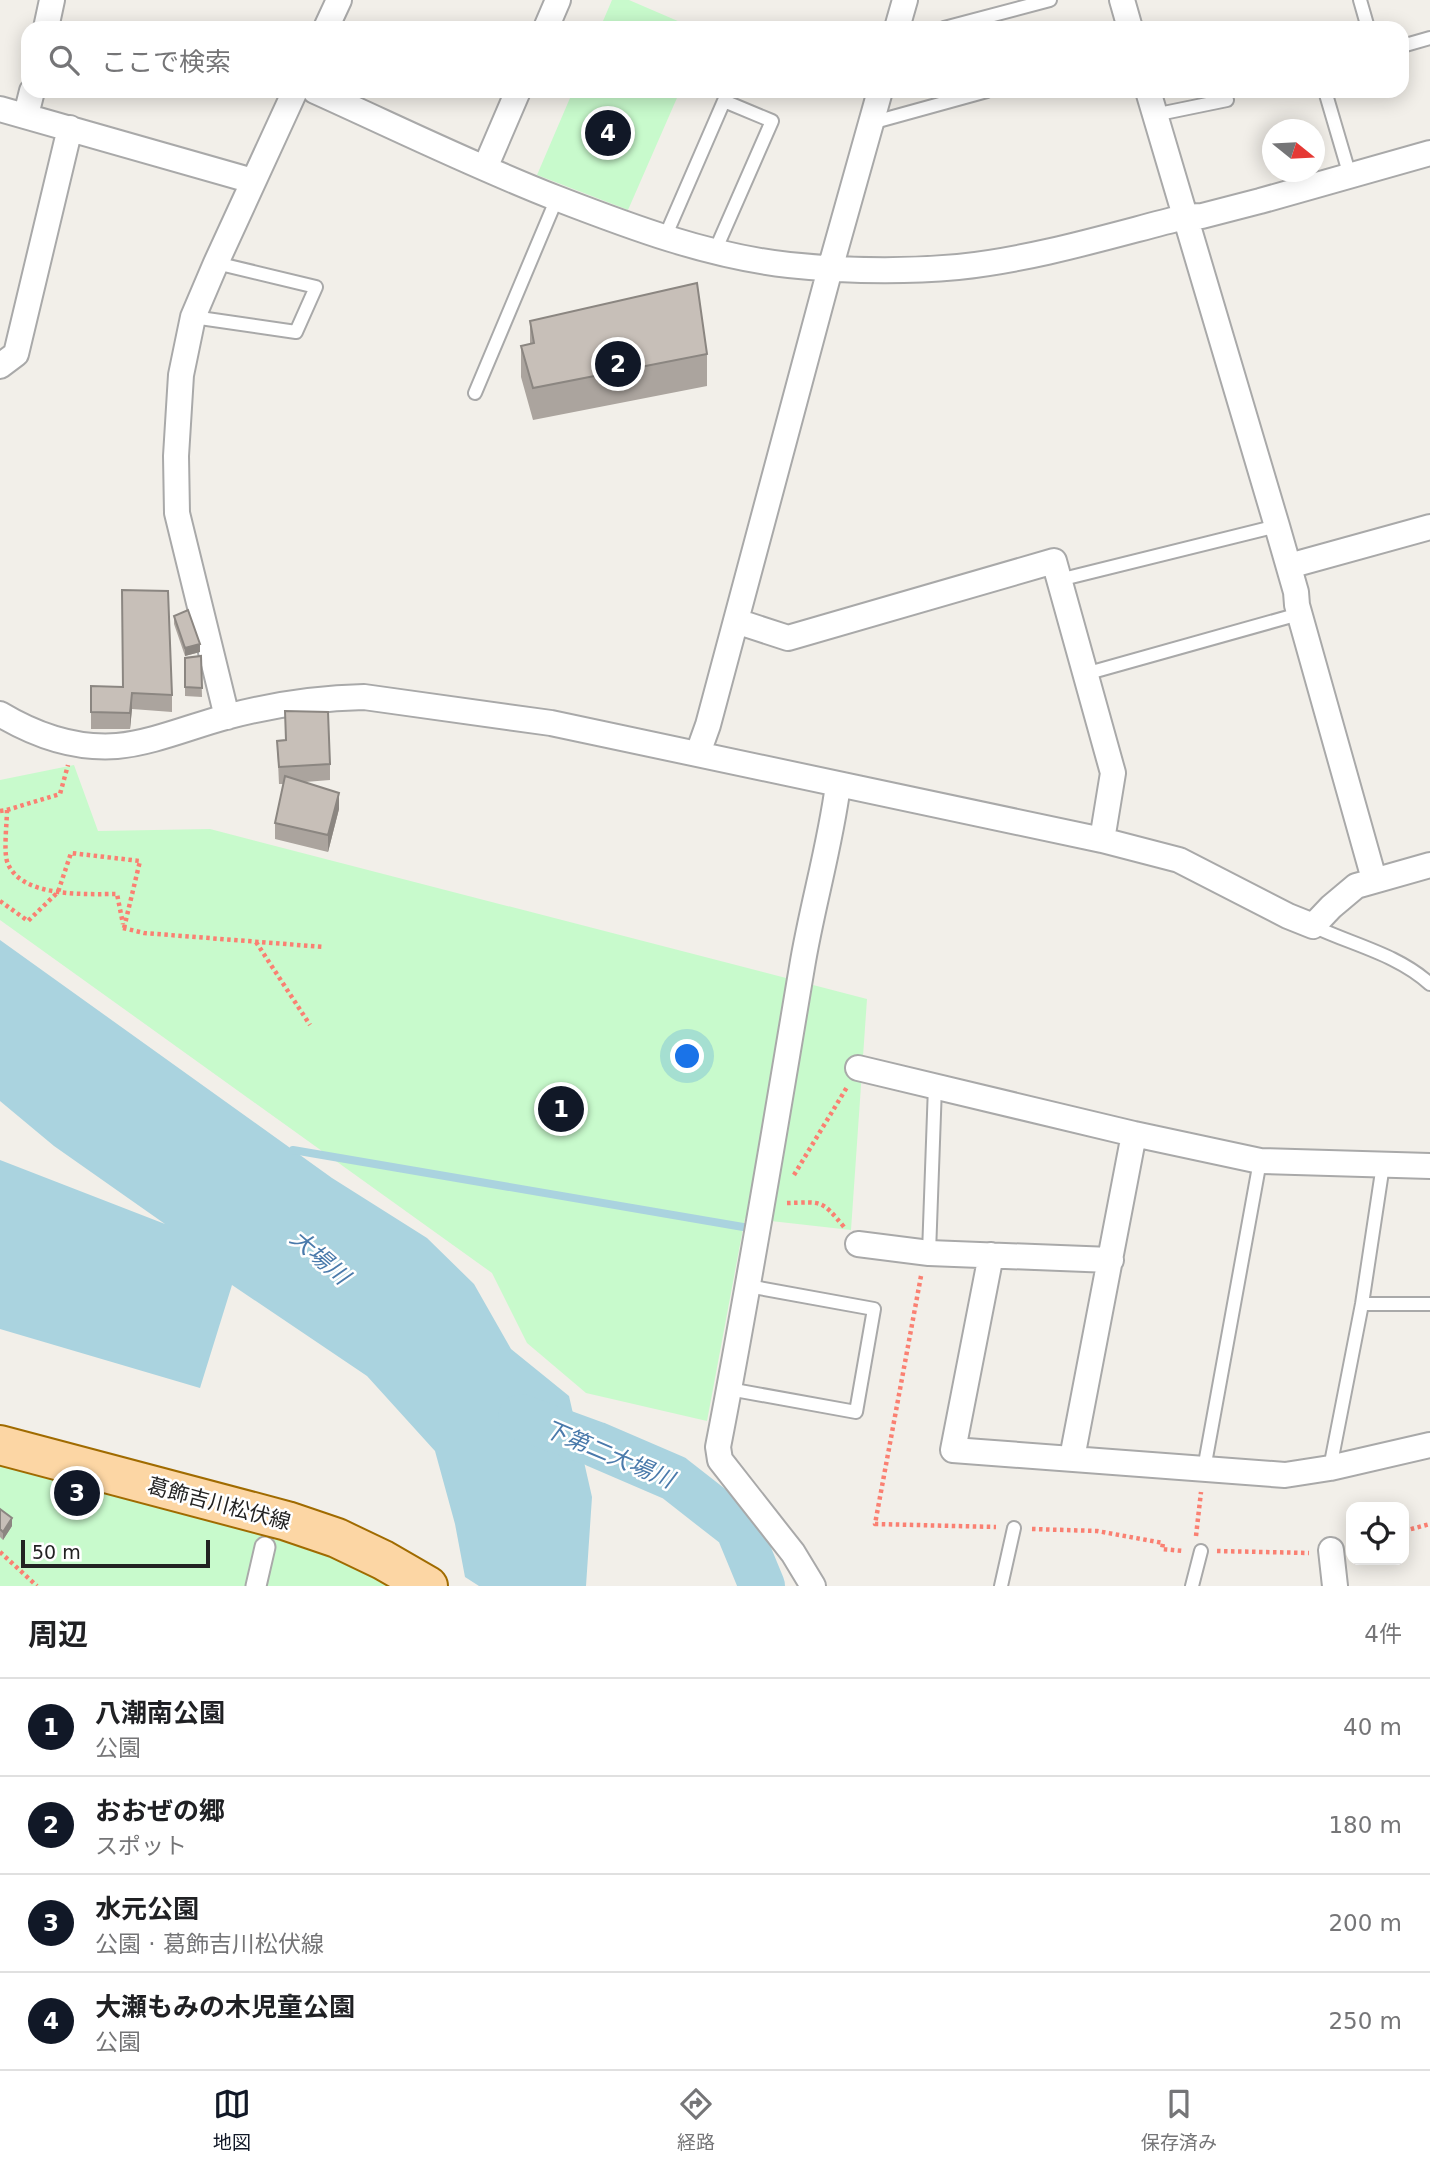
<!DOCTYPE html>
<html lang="ja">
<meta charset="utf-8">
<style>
:root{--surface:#fff;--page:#f2f2f2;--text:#202124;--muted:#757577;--line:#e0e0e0;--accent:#111827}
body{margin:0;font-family:"DejaVu Sans","Noto Sans JP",sans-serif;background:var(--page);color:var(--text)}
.controls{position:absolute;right:21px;bottom:21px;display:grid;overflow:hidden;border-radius:14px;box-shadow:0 4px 18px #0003}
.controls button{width:63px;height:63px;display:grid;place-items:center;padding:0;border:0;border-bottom:2px solid var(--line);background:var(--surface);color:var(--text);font:35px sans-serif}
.compass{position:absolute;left:1262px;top:119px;width:63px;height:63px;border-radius:50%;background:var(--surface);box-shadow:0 4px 18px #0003;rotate:108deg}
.scale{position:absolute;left:21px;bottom:18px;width:189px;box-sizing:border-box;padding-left:7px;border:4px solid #222;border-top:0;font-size:19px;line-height:24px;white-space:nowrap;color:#222;-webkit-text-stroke:5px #fff;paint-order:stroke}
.you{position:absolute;left:688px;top:1057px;width:24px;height:24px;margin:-18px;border:5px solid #fff;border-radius:50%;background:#1a73e8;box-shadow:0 0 0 10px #1a73e833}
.badge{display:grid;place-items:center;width:46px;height:46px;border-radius:50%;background:var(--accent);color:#fff;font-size:23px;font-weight:700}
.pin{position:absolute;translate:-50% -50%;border:4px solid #fff;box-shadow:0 2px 7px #0006}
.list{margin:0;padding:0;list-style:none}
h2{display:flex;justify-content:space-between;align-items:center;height:91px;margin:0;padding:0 28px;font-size:30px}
h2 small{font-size:23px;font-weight:400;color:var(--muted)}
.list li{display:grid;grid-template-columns:46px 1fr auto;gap:21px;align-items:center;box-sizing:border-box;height:98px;padding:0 28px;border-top:2px solid var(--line)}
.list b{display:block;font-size:26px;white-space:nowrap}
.list p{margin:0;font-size:23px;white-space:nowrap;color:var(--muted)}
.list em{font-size:23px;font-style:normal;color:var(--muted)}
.icon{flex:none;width:38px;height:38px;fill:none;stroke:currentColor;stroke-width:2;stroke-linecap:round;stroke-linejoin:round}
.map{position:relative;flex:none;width:1430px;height:1586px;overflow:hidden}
.search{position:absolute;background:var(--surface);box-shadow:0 4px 18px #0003;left:21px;right:21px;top:21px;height:77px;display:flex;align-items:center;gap:18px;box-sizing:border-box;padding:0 24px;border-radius:21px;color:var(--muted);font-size:26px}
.sheet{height:483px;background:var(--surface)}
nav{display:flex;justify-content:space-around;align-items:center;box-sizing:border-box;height:98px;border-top:2px solid var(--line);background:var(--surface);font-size:19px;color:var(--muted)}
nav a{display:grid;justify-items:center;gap:4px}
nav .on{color:var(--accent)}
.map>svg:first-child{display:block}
</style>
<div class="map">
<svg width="1430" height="1586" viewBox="0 0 1430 1586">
<rect width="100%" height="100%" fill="#f2efe9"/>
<path fill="#c8facc" d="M612,0H629L694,28H600Z
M573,91H680L628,210L537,175Z
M74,765L98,831L210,829L867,999L851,1230L745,1218L707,1421L586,1393L527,1343L492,1273L0,920V780Z
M0,1451L308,1535L408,1586H0Z"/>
<path fill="#aad3df" d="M0,940L332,1178L427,1238L474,1284L511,1349L569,1396L592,1497L586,1586H479L465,1577L455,1524L435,1451L367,1376L232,1285L200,1388L0,1329V1160L165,1224L54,1146L0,1101Z"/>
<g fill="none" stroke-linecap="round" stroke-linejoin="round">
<path stroke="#aad3df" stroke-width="8" d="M293,1150L749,1228"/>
<path stroke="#aad3df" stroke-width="46" d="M521,1417L595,1444L674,1478L738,1528L762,1586"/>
<g stroke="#a9a9a9" stroke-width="16">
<path id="service" d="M1360,0L1368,28
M944,28L1050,0
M1402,46L1430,38
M1325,91L1350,176
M1154,115L1227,100
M871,123L987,91
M665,237L724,101L772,121L715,251
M193,317L296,332L316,287L216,263
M475,393L557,198
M1059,580L1277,526
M1085,674L1299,614
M1313,926C1353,945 1397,954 1430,984
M929,1253L935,1086
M1362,1304H1430
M729,1389L856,1412L874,1309L748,1286
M1330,1468L1362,1304L1383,1165
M1204,1469L1260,1161
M1001,1586L1014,1528
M1192,1586L1201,1551"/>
</g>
<g stroke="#a9a9a9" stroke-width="23">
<path id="pedestrian" d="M256,1586L265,1547"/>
</g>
<g stroke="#a9a9a9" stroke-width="28">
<path id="minor" d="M1122,0L1130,28
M46,28L52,0
M326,28L339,0
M546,28L558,0
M897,28L905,0
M315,91C395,127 474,166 556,198C631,227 708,256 789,265C845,271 902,272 958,267C1035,259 1109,236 1184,217L1202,216L1260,201L1430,153
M1148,91L1277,526L1296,592L1297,605L1374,879
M0,109L253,181
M26,115L32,91
M485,168L518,91
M0,366L16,354L70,128
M1289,566L1430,527
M736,621L788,638L1054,561L1113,773L1102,840
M0,714C35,735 76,749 117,746C152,743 192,726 226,717C271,705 319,698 364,697L551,723L1102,840L1179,860L1288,916L1313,926L1331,907L1356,886L1430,865
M227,717L177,513L176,456L181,375L193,317L216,263L295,91
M698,753L708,725L830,269L880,91
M858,1068L1134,1134L1260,1161L1430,1166
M858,1244L929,1253L1111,1260
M991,1255L953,1450L1285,1475L1330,1468L1430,1445
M1072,1458L1134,1134
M1331,1550L1335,1586
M813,1586L793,1553L720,1460L718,1447C749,1288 775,1127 802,967C812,906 830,847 838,785"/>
</g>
<g stroke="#a06b00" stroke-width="42">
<path id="primary" d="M0,1445L287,1521L337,1538L383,1560L428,1586"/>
</g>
<path stroke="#fa8072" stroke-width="4.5" stroke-dasharray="3.5 3.5" stroke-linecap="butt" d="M7,810L60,794L68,765
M0,811L7,810C7,823 3,854 8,864C23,898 86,894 117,894L123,924
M0,901L28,921L58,892L71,853L140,861L124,928
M123,928L144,933L324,947
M256,942L310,1025
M794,1175L847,1087
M787,1203C822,1202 821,1199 844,1227
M921,1276L875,1524L996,1527
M1032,1529L1097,1531L1163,1543L1162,1549L1183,1551
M1404,1531L1430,1524
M1196,1536L1201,1492
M1217,1551L1309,1553
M0,1552L37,1586"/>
<use href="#service" stroke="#fff" stroke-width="12"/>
<use href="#pedestrian" stroke="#fff" stroke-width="19"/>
<use href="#minor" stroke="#fff" stroke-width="24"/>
<use href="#primary" stroke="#fcd6a4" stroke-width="38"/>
</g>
<path fill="#aba49e" d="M530,321L707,354V386L533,420L521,377V346L530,344Z
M174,616L200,652L185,656L174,624Z
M201,656L202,697L185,696V658Z
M91,686L172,695V712L132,709L130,729H91Z
M285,711L330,764V780L305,782L339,809L328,852L275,839V823L284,784H279L277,741L286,740Z
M0,1509L12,1526L3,1540L0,1537Z"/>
<path fill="#8b8681" d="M200,644V652L185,656V648Z
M132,693V709L130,729V713Z
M339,793V809L328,852V835Z
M12,1518V1526L3,1540V1532Z"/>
<path fill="#c7bfb8" stroke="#8b8681" stroke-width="2" d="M697,283L707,354L533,388L521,346L534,343L530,321Z
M122,590L168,591L172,695L132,693L130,713L91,712V686L123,687Z
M188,610L200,644L185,648L174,616Z
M201,656L202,688L185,687V658Z
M285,711L328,712L330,764L279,767L277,741L286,740Z
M285,776L339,793L328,835L275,823Z
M0,1509L12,1518L3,1532L0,1529Z"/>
<g text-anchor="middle" stroke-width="5" stroke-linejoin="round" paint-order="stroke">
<g font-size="21" fill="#222" stroke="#fff">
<text transform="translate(219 1504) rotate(15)" y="7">葛飾吉川松伏線</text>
</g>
<g font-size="23" font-style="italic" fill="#4a7aab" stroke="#fff">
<text transform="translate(320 1257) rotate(41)" y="8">大場川</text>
<text transform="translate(609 1454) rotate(23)" y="8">下第二大場川</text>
</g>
</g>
</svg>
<div class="controls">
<button><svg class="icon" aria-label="locate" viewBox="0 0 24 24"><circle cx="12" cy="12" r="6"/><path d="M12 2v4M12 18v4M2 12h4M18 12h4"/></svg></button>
</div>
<svg class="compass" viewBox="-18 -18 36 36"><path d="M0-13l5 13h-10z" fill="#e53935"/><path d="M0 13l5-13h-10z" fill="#757577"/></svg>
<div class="scale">50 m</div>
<div class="you"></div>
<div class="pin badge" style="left:561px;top:1109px">1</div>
<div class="pin badge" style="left:618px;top:364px">2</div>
<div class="pin badge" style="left:77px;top:1493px">3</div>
<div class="pin badge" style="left:608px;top:133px">4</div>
<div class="search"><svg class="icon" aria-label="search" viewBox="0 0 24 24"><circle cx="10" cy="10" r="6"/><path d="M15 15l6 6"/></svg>ここで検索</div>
</div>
<section class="sheet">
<h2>周辺<small>4件</small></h2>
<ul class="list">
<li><span class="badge">1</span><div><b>八潮南公園</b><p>公園</p></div><em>40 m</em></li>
<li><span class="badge">2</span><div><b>おおぜの郷</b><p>スポット</p></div><em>180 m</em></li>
<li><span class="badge">3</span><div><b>水元公園</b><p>公園 · 葛飾吉川松伏線</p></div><em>200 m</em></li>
<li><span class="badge">4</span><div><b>大瀬もみの木児童公園</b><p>公園</p></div><em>250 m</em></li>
</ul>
</section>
<nav>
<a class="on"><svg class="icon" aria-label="map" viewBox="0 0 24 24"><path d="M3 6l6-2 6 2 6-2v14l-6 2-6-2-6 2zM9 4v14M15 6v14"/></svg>地図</a>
<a><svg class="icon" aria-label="directions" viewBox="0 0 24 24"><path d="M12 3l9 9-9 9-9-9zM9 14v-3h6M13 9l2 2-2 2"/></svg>経路</a>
<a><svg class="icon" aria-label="saved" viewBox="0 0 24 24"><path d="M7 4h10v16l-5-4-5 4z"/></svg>保存済み</a>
</nav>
